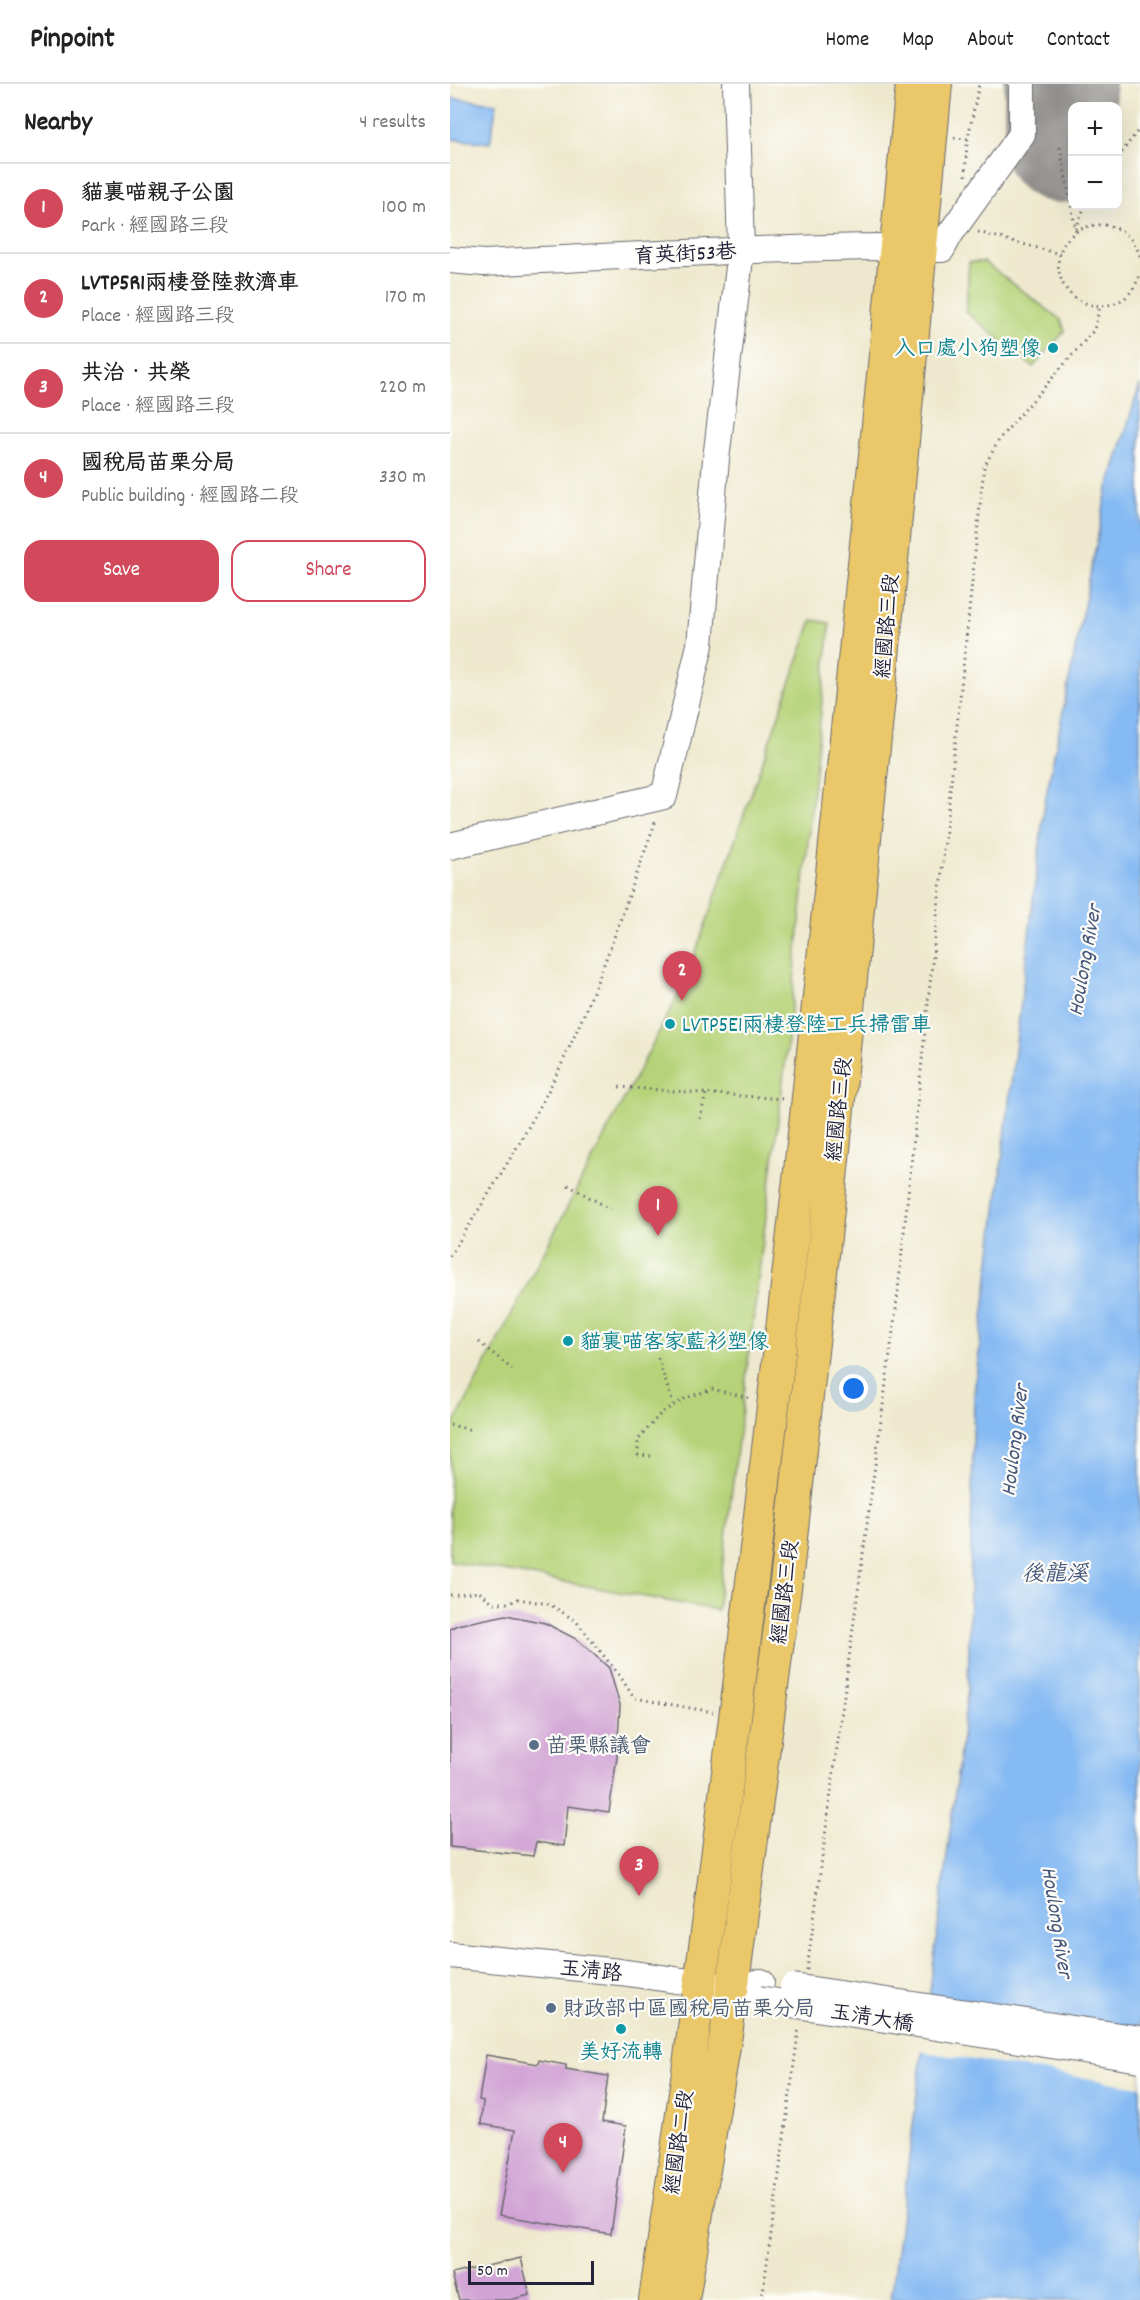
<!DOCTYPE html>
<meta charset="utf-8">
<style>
:root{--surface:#fff;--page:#f2f2f2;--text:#222;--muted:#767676;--line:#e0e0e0;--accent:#d1495b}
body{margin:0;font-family:Dekko,"LXGW WenKai TC",sans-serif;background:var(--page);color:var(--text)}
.controls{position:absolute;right:18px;top:18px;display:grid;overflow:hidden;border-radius:12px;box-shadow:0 6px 24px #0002}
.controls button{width:54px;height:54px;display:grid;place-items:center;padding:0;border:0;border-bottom:2px solid var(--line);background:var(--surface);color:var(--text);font:30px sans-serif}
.scale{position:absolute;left:18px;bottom:15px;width:126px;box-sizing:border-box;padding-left:6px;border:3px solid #22223b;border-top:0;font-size:16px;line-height:21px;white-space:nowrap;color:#22223b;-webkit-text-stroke:4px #fdfcf7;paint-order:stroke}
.you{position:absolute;left:404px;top:1305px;width:21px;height:21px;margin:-15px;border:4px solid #fff;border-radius:50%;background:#1a73e8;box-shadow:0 0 0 9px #1a73e833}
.badge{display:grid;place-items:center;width:39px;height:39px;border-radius:50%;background:var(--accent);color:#fff;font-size:20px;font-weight:700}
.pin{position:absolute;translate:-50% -50px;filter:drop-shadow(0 2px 3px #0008)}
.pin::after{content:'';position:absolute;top:32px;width:21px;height:18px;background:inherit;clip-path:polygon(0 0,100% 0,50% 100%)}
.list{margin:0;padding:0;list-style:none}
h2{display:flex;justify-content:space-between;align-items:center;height:78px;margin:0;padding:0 24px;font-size:26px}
h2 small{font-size:20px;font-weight:400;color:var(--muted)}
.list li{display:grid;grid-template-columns:39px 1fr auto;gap:18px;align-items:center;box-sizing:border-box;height:90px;padding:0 24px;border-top:2px solid var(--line)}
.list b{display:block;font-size:22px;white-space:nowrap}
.list p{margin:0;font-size:20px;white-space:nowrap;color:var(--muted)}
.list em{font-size:20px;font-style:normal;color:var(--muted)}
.actions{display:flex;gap:12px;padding:18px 24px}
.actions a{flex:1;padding:14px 0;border:2px solid var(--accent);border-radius:18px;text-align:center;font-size:21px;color:var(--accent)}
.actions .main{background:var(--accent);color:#fff}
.map{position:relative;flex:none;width:690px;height:2216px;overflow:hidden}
header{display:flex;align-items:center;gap:36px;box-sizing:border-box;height:84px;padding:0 30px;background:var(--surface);border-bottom:2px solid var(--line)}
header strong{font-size:28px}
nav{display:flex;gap:33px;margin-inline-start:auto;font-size:21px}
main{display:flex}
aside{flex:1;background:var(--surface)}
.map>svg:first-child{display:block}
</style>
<header>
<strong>Pinpoint</strong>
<nav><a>Home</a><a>Map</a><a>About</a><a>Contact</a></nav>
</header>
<main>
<aside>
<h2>Nearby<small>4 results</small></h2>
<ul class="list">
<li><span class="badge">1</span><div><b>貓裏喵親子公園</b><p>Park · 經國路三段</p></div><em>100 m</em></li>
<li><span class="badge">2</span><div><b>LVTP5R1兩棲登陸救濟車</b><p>Place · 經國路三段</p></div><em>170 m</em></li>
<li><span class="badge">3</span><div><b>共治‧共榮</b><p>Place · 經國路三段</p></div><em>220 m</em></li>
<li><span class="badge">4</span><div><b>國稅局苗栗分局</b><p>Public building · 經國路二段</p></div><em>330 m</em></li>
</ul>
<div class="actions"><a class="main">Save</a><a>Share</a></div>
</aside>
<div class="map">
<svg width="690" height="2216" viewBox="0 0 690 2216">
<rect width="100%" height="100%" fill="#fdfcf7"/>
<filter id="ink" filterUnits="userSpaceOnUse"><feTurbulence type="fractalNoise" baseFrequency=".0167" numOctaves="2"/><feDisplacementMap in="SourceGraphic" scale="12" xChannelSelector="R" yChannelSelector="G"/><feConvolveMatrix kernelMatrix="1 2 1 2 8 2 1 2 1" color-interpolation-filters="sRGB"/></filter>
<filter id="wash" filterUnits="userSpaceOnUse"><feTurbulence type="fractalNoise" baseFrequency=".008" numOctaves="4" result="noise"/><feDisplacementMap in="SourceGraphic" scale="24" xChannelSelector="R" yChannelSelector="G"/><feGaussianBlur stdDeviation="1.35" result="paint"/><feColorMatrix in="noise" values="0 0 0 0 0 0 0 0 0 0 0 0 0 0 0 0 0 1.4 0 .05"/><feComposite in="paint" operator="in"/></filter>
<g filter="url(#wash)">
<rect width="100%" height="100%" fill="#eee9ce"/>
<path fill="#b6d379" stroke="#6c7a5a" stroke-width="1.5" d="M519,178H534L611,236L615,247L583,283L516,228Z
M362,536L380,539L338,956L267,1526L0,1477V1348L236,896Z"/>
<path fill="#85baf3" stroke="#546e97" stroke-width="1.5" d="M0,14L47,19L40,59L0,55Z
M690,300V2216H441L518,1604L524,1310L595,717L656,411Z"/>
<path fill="#eee9ce" d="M476,1917L690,1950V2003L469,1967Z"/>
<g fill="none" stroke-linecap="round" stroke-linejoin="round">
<path stroke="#888684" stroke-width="112" d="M610,63V0"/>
</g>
<g id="blocks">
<path fill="#d1a4d5" d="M56,1531L95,1539L128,1556L159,1584L170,1621L167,1673L159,1728L118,1722L114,1762L86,1758L83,1772L0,1763V1545L7,1541Z
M36,1971L88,1980L89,1976L116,1981V1985L158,1992L152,2038L176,2042L161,2150L49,2131L65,2046L31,2040L33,2017L29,2016Z
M71,2174L80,2211L60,2216H9L2,2190Z"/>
</g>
</g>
<g filter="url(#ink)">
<use href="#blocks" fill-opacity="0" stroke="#69686e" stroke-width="1.5"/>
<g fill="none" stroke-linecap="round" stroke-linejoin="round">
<g stroke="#69686e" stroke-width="28">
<path id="minor" d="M0,176L34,179C170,172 306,164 442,163C458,163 475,165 492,165L500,150L572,50V0
M0,762L214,712L250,561L266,375L291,166L286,0
M0,1871L170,1888L268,1902
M281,1905L311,1898"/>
</g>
<g stroke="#69686e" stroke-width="34">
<path id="major" d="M205,2216C315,1481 389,740 462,0
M233,2216L277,1944L337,1489L377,1135L432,584L486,0"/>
</g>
<path stroke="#69686e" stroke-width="3" stroke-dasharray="1.5 4.5" stroke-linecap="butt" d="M504,54L518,55
M610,63L626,147
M668,73L690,44
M515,92L517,59L529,0
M626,145L635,122
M528,148L610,170
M690,172C670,115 593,144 611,195C620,221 654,230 676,213C683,207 687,198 690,190
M169,1003L334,1015
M250,1035L256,1009
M118,1101L160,1125
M0,1172C30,1123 62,1074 89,1024C139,933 171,833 206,736
M29,1258L62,1285
M208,1274L223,1320
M0,1341L22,1346
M201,1372L188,1371V1356L211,1329L236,1314L262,1305L300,1314
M0,1511L29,1508L44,1519H60L68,1515L99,1520L126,1537L170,1592L184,1614L263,1628
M357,1886L446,1225L534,383L550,354L644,246L650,222
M312,2216L349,1943"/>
<use href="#minor" stroke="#fff" stroke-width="26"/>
<use href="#major" stroke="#eac769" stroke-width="32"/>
<g stroke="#69686e" stroke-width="28" stroke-linecap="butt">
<path id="minor-bridge" d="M343,1903L690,1955
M309,1915L690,1975"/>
</g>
<use href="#minor-bridge" stroke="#fff" stroke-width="26"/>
</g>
</g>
<g fill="#0f9aa8" stroke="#fdfcf7" stroke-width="2">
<circle cx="603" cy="264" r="6"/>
<circle cx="220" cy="940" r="6"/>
<circle cx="118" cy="1257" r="6"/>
<circle cx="171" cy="1945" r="6"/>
</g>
<g fill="#5c6f8a" stroke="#fdfcf7" stroke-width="2">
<circle cx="84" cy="1661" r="6"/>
<circle cx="101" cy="1924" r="6"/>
</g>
<g text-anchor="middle" stroke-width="4.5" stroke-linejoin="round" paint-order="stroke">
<g font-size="21" fill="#22223b" stroke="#fdfcf7">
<text transform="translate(235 169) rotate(-3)" y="7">育英街53巷</text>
<text transform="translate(436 542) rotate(-85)" y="7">經國路三段</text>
<text transform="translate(388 1025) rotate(-84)" y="7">經國路三段</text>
<text transform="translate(334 1508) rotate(-83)" y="7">經國路三段</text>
<text transform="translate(141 1886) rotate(6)" y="7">玉清路</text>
<text transform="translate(422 1933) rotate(9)" y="7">玉清大橋</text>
<text transform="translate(228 2058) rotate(-82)" y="7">經國路二段</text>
</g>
<g font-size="21" fill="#0d838f" stroke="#fdfcf7" text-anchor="start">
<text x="591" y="271" text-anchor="end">入口處小狗塑像</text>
<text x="232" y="947">LVTP5E1兩棲登陸工兵掃雷車</text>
<text x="130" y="1264">貓裏喵客家藍衫塑像</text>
<text x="171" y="1974" text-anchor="middle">美好流轉</text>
</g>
<g font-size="21" fill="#4e5e75" stroke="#fdfcf7" text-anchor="start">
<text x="96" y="1668">苗栗縣議會</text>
<text x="113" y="1931">財政部中區國稅局苗栗分局</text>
</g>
<g font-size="22" font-style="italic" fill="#45577b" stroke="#fdfcf7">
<text transform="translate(633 876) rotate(-80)" y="8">Houlong River</text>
<text transform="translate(563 1356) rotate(-83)" y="8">Houlong River</text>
<text x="605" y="1496">後龍溪</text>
<text transform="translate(609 1838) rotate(81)" y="8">Houlong River</text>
</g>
</g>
</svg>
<div class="controls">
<button>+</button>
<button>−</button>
</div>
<div class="scale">50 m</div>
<div class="you"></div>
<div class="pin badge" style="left:208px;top:1152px">1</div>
<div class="pin badge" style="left:232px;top:917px">2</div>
<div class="pin badge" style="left:189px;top:1812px">3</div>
<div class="pin badge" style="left:113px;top:2089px">4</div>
</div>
</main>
